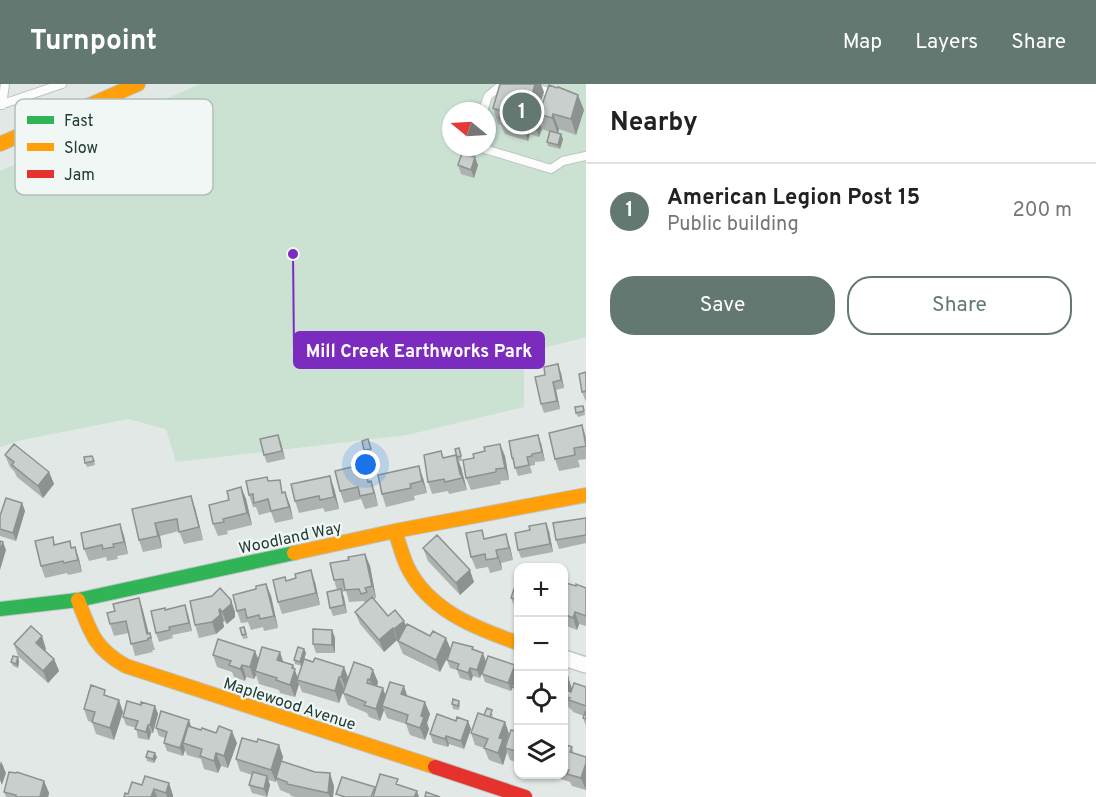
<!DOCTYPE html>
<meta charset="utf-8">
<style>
:root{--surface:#fff;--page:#f6f6f6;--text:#222;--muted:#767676;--line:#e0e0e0;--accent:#647872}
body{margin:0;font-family:Overpass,sans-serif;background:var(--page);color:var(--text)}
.controls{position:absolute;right:18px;bottom:18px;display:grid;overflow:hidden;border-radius:12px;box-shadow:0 2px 4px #0004}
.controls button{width:54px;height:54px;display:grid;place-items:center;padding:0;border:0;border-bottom:2px solid var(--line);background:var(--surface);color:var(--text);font:30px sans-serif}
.compass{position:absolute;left:442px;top:18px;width:54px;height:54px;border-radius:50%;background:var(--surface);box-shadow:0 2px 4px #0004;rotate:288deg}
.you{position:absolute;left:366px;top:381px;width:21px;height:21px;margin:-15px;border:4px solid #fff;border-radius:50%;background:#1a73e8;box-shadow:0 0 0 9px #1a73e833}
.badge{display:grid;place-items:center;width:39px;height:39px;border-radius:50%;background:var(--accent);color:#fff;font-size:20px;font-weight:700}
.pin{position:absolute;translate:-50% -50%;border:3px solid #fff;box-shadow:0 2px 6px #0006}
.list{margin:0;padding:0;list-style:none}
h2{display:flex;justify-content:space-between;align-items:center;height:78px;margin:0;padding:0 24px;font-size:26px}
h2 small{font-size:20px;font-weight:400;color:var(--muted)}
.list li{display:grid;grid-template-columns:39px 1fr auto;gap:18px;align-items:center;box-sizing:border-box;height:96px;padding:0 24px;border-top:2px solid var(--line)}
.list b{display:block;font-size:22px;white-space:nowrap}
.list p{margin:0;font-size:20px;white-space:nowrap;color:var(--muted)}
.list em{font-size:20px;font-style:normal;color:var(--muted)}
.actions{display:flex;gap:12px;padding:18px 24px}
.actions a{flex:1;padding:14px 0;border:2px solid var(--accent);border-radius:24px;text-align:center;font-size:21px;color:var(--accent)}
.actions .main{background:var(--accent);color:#fff}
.icon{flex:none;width:33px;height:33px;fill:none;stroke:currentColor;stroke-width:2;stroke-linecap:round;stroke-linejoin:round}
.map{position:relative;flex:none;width:586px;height:713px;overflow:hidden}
header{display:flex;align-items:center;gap:36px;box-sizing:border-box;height:84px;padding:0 30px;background:var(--accent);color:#fff}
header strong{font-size:28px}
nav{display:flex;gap:33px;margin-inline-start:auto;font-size:21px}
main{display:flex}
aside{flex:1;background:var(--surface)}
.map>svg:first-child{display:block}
</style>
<header>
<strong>Turnpoint</strong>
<nav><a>Map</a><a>Layers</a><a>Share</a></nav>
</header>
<main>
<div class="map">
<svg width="586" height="713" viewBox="0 0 586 713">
<rect width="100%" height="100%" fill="#e2e8e5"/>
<path fill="#cbe1d2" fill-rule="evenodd" d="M200,0H586V253L524,269V323L407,351L176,378L166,345L128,335L22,356L0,363V87ZM451,27H487V63H451Z"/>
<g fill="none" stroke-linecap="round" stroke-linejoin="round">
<g stroke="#bfc5c2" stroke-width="10">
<path id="lane" d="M526,0L556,11
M0,21L62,0
M2,21L5,0
M483,27L488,12L503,0
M478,63L551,85L563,77L586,72"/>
</g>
<g stroke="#bfc5c2" stroke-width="18">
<path id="street" d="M564,574L586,581"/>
</g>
<g stroke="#bec5c2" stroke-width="16">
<path id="fast" d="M0,525L78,516L294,469"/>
</g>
<g stroke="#bec5c2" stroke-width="16">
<path id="slow" d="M0,60L138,0
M395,447C399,459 402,471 407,482C428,526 475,544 518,559
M294,469L395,447L586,411
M78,516C90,548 95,565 126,582L435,683"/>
</g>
<g stroke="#bec5c2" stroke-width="16">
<path id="jam" d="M435,683L525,713"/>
</g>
<use href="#lane" stroke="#fbfcfb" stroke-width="8"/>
<use href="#street" stroke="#fbfcfb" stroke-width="15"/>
<use href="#fast" stroke="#30b455" stroke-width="14"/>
<use href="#slow" stroke="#ff9f0a" stroke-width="14"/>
<use href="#jam" stroke="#e5322d" stroke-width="14"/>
</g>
<path fill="#adb2b0" d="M544,8L541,16L543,20L584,26L576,51L559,45L558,50L563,55L560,65L548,62L547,58L550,48L542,45L539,53L530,50L528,57L505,50L501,41L498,40L493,24Z
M458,81H478L474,94L461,90Z
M586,288V318L582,308Z
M561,289L564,304L556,306L560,325L544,329L541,320L535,293Z
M583,322L585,331L578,333L576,329Z
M582,341L586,352V375L578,376L580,383L559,387L555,375Z
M278,351L281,359L285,375L267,379L264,371Z
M368,355L372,369L366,370L362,357Z
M541,359L545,377L535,378V381L530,382L532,389L518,392L512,374Z
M461,368L462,377H459L467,406L449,410L448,407L432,410L428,398L456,371Z
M5,371L49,388L54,400L43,414L17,393L14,387L10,383Z
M505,372L509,396L500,397L501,400L471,406L466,394Z
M94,376L95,381L87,383L85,379Z
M364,380L369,397L375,409L378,422L365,425L361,415L344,419L340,407Z
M423,394L427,409L414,412L415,416L386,423L382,410Z
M269,397L284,409L290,421L293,435L275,439L271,428L259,431L256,423H253L249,411Z
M241,403L246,415L252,441L227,447L228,450L218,452L213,440L229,416Z
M334,404L339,425L325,428L323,424L299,429L295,417Z
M22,419L25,427L16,457L0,452V432Z
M195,424L203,456L184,460L179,447L160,452L162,464L143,468L139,456L132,425Z
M586,434V459L559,465L556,456Z
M120,440L124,452L128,470L117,472L118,475L107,477L106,473L89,477L84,465Z
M549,447L553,468L521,474L518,466Z
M53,453L55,461L72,463H75L79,475L82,488L68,491L67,489L45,494L41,482Z
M485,454L510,463L513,476L501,479L502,486L490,489L488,483L476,485L471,473Z
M423,464L474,498L460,511L428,477Z
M365,470L370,482L376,514L374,515L388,532L451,566L473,563L474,566L483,569L486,578L480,594L473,592L471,597L460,594L457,586L450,584L447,576L450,567L440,588L403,570L397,556L384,568L360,540L355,528L365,519L364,517L349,518L346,507L342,508L347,529L333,532L330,524L337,506L334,496L349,476Z
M286,497L315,498L320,521L282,530L278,518Z
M266,500L271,512L278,544L264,547L263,543L251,546L248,538L241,539L237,527L256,505Z
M519,500V527L516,526L511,514Z
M576,502L586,504V542L579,540L577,546L564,541V506Z
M139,514L143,527L148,549H150L155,566H152L153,568L135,572L129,549L114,552L110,540L115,527Z
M231,516L235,528V533L227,540L224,537L223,538L224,543L216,550L199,554L195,541Z
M165,526L188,530L192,547L172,551L173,554L159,558L156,549Z
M244,543L248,554L243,555L242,551Z
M332,546L335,554V569H316L313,560Z
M14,560L46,565L45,566L54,575L59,587L48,599L18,572Z
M304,565L306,569L302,582L295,580L294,576Z
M255,567L258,576L283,578L294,585L298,594L313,578L344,583L348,594L372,586L378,598L377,602L385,612H407L430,630L427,639L429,645L425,656L410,651L406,640L387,634L384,626L380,637L369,633L367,629L348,621L343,609L345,605H344L339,619L302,608L299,600L295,613L280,609L279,606L259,600L256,591L254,595L246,593L245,597L234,593L232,588L217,583L213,571Z
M18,573L19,578L18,584L13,582L11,578Z
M515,581L516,586H518L519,585V616L517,615L513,603L511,607L485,598L482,590Z
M564,591L568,593L572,605L586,603V642L583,634L584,632L573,628L572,626L569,624L567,620L564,631Z
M108,612L123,628L114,656L96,650L92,638L88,637L84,625Z
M459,617L460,621L459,626L453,625L452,620Z
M141,621L155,622L158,630L153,649H151L149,656L138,654L136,644L126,641L123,633Z
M493,630L492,634L505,638L509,650L505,662L506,663L519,648V679L510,676L507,668L503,681L489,676L484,664L475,661L471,649L484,631Z
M456,637H468L471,645L464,665L449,660L448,663L433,659L430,650Z
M192,643L237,659L228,684L221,682L218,689L204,685L201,675L187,671L185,666L183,672L167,667L164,659L165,654L159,652L156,644Z
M257,658L279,661L283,673L282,678L334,702L333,713H296L291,712L290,710L280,706L276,695V698L268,696L270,701L267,713L252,709L249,701L252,691L240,687L236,675Z
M564,660L572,663L574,670L586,673V706L572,702L570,698L552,692V690H564Z
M146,673H157L154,679L147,677Z
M535,690H548L547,694Z
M44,697L49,709L48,713H6L4,708Z
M132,698L173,711V713H124L128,710Z"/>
<path fill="#8d9190" d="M535,0H541L544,8L541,16L546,30L540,31L532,11Z
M578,11L584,26L576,51L571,35Z
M536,29L542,45L539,53L533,37Z
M553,30L559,45L558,50L552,34Z
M524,34L530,50L528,57L522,42Z
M561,50L563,55L560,65L558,61Z
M475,73L478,81L474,94L471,86Z
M558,280L561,289L564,304L561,296Z
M553,298L556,306L560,325L557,317Z
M278,351L281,359L285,375L282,367Z
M538,351L541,359L545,377L542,368Z
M500,360L505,372L509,396L505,384Z
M456,371L461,383L467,406L460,390Z
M419,382L423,394L427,409L422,397Z
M49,388L54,400L43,414L38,402Z
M330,392L334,404L339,425L334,413Z
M371,397L375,409L378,422L374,409Z
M241,403L246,415L252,441L247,429Z
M285,408L290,421L293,435L289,423Z
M191,412L195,424L203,456L199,443Z
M22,419L25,427L16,457L13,449Z
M155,439L160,452L162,464L158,452Z
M546,439L549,447L553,468L550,460Z
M120,440L124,452L128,470L124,458Z
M506,450L510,463L513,476L509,464Z
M3,458L6,466L0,486V468Z
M75,463L79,475L82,488L78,476Z
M496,466L501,479L502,486L498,474Z
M365,470L370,482L376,514L372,502Z
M311,486L315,498L320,521L316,509Z
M470,486L474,498L460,511L456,499Z
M266,500L271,512L278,544L274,532Z
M341,505L344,513L347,529L344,521Z
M139,514L143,527L150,554L147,550Z
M231,516L235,528V533L227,540L222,528Z
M185,521L188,530L192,547L189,539Z
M220,525L224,537L223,538L224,543L216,550L212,538Z
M575,528L579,540L577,546L573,534Z
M404,537L409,549L398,558L394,545Z
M393,544L397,556L384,568L379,556Z
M332,546L335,554V569L332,561Z
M42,552L46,565L41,571L36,559Z
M446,554L451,566L440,588L436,576Z
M304,565L306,569L302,582L300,578Z
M255,567L260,579L255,587L256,591L254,595L250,583Z
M280,568L284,580L277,576Z
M483,569L486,578L480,594L477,586Z
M18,573L19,578L18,584L16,580Z
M54,575L59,587L48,599L43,587Z
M242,581L246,593L245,597L240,585Z
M293,581L299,597L297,596L299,600L295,613L290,601Z
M515,581L518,589L517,591L514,590L516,594L511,607L508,599Z
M344,583L349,596L346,606L341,593Z
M371,584L373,588V586L378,598L375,608L370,596Z
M470,584L473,592L471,597L468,589Z
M339,593L344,605L339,619L335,607Z
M568,593L572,605L569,614L564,612L567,620L564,631V606Z
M404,602L408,614L401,610Z
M383,604L387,616L382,622L384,626L380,637L376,625Z
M119,616L123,628L114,656L110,644Z
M425,618L430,630L427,639L429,645L425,656L420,644L421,632Z
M155,622L158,630L153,649L150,641Z
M189,636L192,645L183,659L185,666L183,672L180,664Z
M468,637L471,645L464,665L461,657Z
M505,638L509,650L505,662L507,668L503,681L498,669L499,654Z
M148,641L151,649L149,656L146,648Z
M232,647L237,659L228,684L224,672Z
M446,652L449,660L448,663L445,655Z
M279,661L283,673L276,698L271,686Z
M155,669L157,673L154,679L153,675Z
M216,669L221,682L218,689L214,677Z
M1,677L6,689L2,701L0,696V681Z
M586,679V706L581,694Z
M330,689L334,702L333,713H330L328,709Z
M267,692L270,701L267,713L264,705Z
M44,697L49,709L48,713H40Z
M169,699L173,711V713H167L166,709Z
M154,705L157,713H151Z
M417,707L419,713H414Z"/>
<path fill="#c9cfcd" stroke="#8d9190" stroke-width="1.5" d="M500,0H535L532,11L541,14L538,23L541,24L549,1L557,4L558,3L578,11L571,35L553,30L552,34L536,29L533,37L524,34L522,42L499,34L501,27L493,24Z
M550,47L561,50L558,61L547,58Z
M462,69L475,73L471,86L458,81Z
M558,280L561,296L553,298L557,317L541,320L535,293L545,291L544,283Z
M586,288V307L582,308L579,290Z
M583,322L584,327L576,329L575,323Z
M582,341L586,362L574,364L575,371L555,375L549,349Z
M278,351L282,367L264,371L260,355Z
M538,351L542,368L532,370V372L527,373L529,381L515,384L513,374H512L509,357Z
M368,355L371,365L364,366L362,357Z
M14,360L49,388L38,402L12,381L14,378L5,371Z
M500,360L505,384L496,385V388L466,394L463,376L474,374L473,370L485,367L484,363Z
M459,364L461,372L457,373L455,365Z
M441,367L443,374L456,371L460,390L461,389L462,394L445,398L444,395L428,398L424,371Z
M92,372L94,377L85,379L84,373Z
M364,380L368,398L371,397L374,409L360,412L358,403L340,407L335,387Z
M419,382L422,397L410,400L411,404L382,410L378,391Z
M330,392L334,413L320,416L319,412L295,417L291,400Z
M267,393L268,397L280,396L282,409L285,408L289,423L271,427L268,415L254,419L253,410L249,411L246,397Z
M241,403L247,429L223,435L224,438L213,440L209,421L229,416L227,407Z
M191,412L199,443L179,448L177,435L155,439L158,452L139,456L132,425Z
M6,414L22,419L13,449L0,445V432Z
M586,434V451L556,456L553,439Z
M546,439L550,460L518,466L515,449L530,446L529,442Z
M120,440L124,458L113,460L114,463L103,465L102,461L84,465L81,449Z
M482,446L484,455L506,450L509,464L496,466L498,474L486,476L485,470L471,473L466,449Z
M437,451L470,486L456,499L423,464Z
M53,453L54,461L70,457L71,464L75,463L78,476L64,479L63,477L41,482L35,457Z
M0,457L3,458L0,468Z
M365,470L372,502L365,504L367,508L361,510L359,505L345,506L343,495L334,496L330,479L349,476L348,473Z
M311,486L316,509L278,518L273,496L285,493L286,497L296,494L295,490Z
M516,499L519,500V516L511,514Z
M566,499L576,502V500L586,504V532L575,528L573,534L564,530V506Z
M266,500L274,532L260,535L259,531L247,534L245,525L237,527L233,511L256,505V502Z
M220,504L231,516V520L222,528L220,525L219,526L220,531L212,538L195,541L190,517L212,512Z
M341,505L344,521L330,524L327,508Z
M372,513L388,532L395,526L404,537L394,545L393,544L379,556L355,528Z
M139,514L147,550L150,549L151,554H148V556L131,560L126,537L110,540L107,529L115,527L113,520Z
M185,521L189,539L169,543L170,546L156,549L151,527L165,524V526Z
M407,540L430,552L433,547L446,554L436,576L398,557Z
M31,542L42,552L36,559L54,575L43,587L14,560Z
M244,543L246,550L242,551L240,544Z
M313,545L332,546V561L313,560Z
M218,555L255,567L250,583L242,581L240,585L229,581L231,577L213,571Z
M453,558L473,563L472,565L483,569L477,586L470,584L468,589L457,585L459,580L447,576Z
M262,563L280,568L277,576L293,581L292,584L295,585L290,601L276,596L277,594L255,587Z
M298,563L304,565L300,578L294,576Z
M13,572L18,573L16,580L11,578Z
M488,572L515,581L508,599L482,590Z
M315,574L344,583L341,593H339L335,607L297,596L304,575L313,578Z
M354,578L371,584V585L373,586L370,596L368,595L367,599L383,604L376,625L364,621L366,618L343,609Z
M519,585V605L512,603L517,591L514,590L516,586H518Z
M564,591L568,593L564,606Z
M390,598L404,602L401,610L425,618L421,632L424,633L420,644L406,639L408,631L382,622Z
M574,599L586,603V622L569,616L570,614L564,612L566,606L571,608Z
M91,601L105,606L104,611L119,616L110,644L92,638L95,628L84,625Z
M453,615L459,617L458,622L452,620Z
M127,617L141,621V618L155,622L150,641H148L146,648L135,645L138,637L123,633Z
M487,624L492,626L490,633L484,631Z
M586,626V635L583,634Z
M161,627L189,636L180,664L164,659L167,648L156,644Z
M478,629L505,638L499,654L503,655L498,669L484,664L488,655L471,649Z
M437,630L456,637L457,633L468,637L461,657L446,652L445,655L430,650Z
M188,642L201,646L202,644L216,649L219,642L232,647L224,672L216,669L214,677L200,672L202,665L183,659Z
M511,646L519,648V668L505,664Z
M242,654L257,658L258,655L279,661L271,686L236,675Z
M564,660L572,663L570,668L586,673V679L581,694L567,690L569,686L564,685Z
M148,667L155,669L153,675L146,673Z
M281,677L315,688L330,689L328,709L287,700V698L276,694Z
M9,688L16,689L17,688L44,697L40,713H16V711L4,708Z
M253,688L267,692L264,705L249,701Z
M380,690L398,695L396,700L417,707L414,713H373Z
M145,692L169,699L166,709L154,705L151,713H124L125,709L128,710L132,698L142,701Z
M342,693L375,703L371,713H345L336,710Z
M426,708L440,713H425Z"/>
<g text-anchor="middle" stroke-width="4.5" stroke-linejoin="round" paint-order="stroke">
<g font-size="16" fill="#203b34" stroke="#f0f7f4">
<text transform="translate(290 453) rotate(-12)" y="6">Woodland Way</text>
<text transform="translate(290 619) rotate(18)" y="6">Maplewood Avenue</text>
</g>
</g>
<rect x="15" y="15" width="198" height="96" rx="9" fill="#f0f7f4" stroke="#b2bfba" stroke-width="1.5"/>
<rect x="27" y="32" width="27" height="8" fill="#30b455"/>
<rect x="27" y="59" width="27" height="8" fill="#ff9f0a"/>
<rect x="27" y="86" width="27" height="8" fill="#e5322d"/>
<g font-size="16" fill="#203b34">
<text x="64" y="42">Fast</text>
<text x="64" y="69">Slow</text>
<text x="64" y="96">Jam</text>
</g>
<path fill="none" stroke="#7b2cbf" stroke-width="2" d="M293 170L294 266"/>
<circle fill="#7b2cbf" stroke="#f0f7f4" stroke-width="2" cx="293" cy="170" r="6"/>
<rect fill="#7b2cbf" stroke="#7b2cbf" stroke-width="2" x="294" y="248" width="250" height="36" rx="6"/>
<g font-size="18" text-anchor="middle" font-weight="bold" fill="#fff">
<text x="419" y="273">Mill Creek Earthworks Park</text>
</g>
</svg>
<div class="controls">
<button>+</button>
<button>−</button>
<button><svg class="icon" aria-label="locate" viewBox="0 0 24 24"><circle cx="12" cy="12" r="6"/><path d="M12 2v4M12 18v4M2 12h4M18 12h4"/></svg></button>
<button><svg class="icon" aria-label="layers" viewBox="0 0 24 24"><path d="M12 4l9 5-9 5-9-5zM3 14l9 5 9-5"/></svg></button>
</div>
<svg class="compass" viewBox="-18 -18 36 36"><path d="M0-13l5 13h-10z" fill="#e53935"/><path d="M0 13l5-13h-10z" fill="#767676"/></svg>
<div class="you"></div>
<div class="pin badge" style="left:522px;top:28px">1</div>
</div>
<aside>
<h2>Nearby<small></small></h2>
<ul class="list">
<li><span class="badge">1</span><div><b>American Legion Post 15</b><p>Public building</p></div><em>200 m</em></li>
</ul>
<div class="actions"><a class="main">Save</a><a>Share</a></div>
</aside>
</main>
